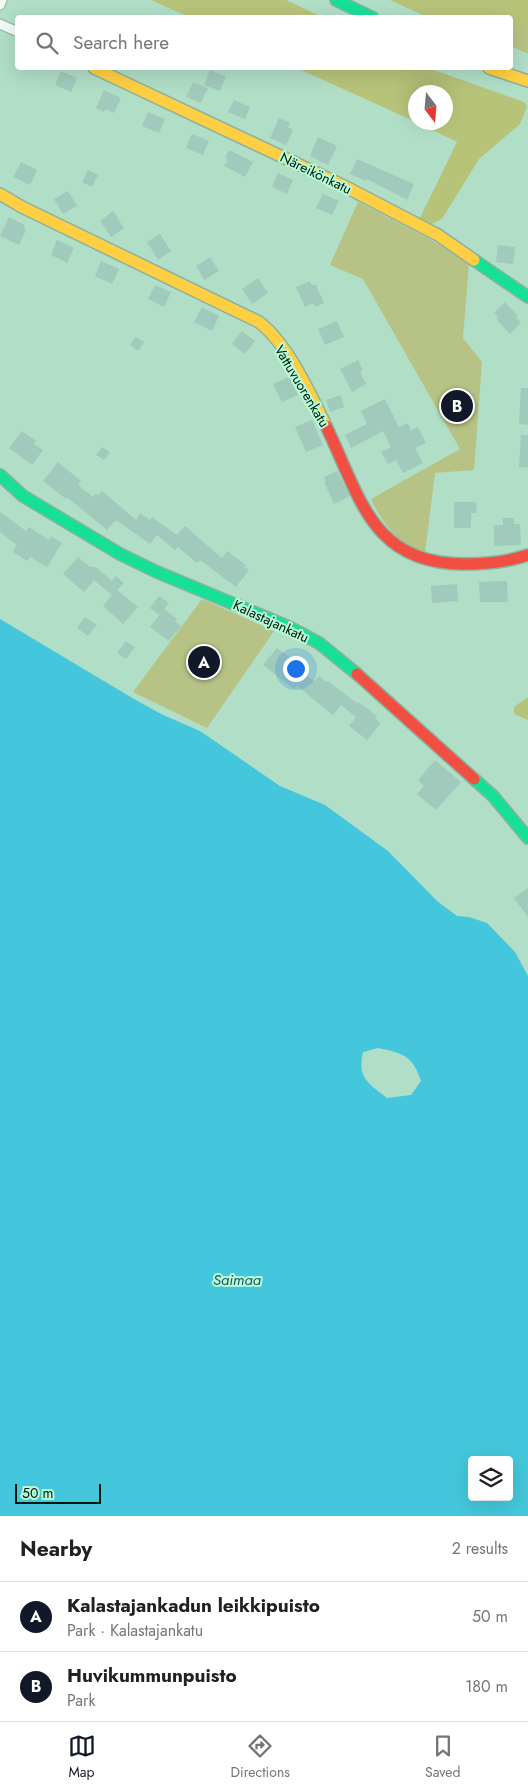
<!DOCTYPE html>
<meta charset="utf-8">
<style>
:root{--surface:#fff;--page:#f2f2f2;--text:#202124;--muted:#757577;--line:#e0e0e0;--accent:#111827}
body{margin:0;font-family:Jost,sans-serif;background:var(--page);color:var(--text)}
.controls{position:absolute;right:15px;bottom:15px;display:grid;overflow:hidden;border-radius:5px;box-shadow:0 5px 20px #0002}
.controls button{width:45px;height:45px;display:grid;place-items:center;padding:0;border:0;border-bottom:1px solid var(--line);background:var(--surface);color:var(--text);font:25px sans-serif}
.compass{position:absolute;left:408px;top:85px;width:45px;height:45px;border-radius:50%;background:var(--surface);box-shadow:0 5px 20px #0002;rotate:164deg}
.scale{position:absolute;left:15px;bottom:12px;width:86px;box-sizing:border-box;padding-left:5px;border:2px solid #00180c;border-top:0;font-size:14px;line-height:18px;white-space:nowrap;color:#00180c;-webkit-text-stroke:4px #b8fbd7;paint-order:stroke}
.you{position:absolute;left:295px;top:668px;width:18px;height:18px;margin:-12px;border:4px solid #fff;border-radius:50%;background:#1a73e8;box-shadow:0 0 0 8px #1a73e833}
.badge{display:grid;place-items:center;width:32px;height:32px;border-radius:50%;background:var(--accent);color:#fff;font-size:16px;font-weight:700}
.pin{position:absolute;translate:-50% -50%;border:2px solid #fff;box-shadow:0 1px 5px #0006}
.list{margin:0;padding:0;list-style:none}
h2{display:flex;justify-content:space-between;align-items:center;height:65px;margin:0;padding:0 20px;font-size:21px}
h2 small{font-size:16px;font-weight:400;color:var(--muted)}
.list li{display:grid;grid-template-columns:32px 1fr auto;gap:15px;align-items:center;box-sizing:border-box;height:70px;padding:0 20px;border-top:1px solid var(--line)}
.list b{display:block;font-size:19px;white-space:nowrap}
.list p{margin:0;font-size:16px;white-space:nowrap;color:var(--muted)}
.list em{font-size:16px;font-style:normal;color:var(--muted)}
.icon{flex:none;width:28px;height:28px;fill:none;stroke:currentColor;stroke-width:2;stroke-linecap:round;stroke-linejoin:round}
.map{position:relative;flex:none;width:528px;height:1516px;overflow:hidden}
.search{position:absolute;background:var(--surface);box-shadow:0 5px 20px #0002;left:15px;right:15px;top:15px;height:55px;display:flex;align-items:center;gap:12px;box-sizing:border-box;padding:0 18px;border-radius:5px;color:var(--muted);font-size:19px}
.sheet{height:205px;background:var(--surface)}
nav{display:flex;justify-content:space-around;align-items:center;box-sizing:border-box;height:70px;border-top:1px solid var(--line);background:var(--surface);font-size:14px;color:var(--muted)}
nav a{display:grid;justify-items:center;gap:2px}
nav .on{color:var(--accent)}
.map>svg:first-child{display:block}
</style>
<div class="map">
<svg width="528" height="1516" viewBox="0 0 528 1516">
<rect width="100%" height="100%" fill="#b0dec6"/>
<path fill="#b7c385" d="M528,0V54L511,46L510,18Z
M358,202L428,238L469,263L463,338L482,362L474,470L435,473L425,552C396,542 384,526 371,499L460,449L363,279L330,265Z
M202,599L274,631L207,728L133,692Z"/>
<path fill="#b8c37a" d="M151,0H286L322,17H189Z
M390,0H528V30L511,28L510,18L427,17Z
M297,68H428L524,102L527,107L520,124L479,159L442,219L431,224L418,222L457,142L416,122H446V92H416V122Z
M528,697V720L514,714V707Z"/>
<path fill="#44c7dc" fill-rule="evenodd" d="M0,619L134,699L161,714L200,731L280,786L325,805L388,851L437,901L457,916L469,917L487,923L515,952L528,976V1516H0ZM378,1048C403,1053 413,1056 421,1081L411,1095L387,1098C368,1083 357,1078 363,1052ZM472,1460H509V1497H472Z"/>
<path fill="#a1cabc" d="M210,70L226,77L220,91L204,85Z
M61,71L77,78L71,92L55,85Z
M193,82L208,88L201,103L186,97Z
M104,90L121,98L114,113L105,109L104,112L96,108Z
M234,100L250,107L245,119L228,112Z
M148,112L165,119L159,133L142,126Z
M279,118L290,123L288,127L293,130L286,145L270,138Z
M192,134L209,141L203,155L186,148Z
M318,137L337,146L328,165L310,156Z
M229,150L253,162L245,177L224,166L228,160L225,158Z
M357,159L414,184L407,200L367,179L366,181L350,174Z
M21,162L37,170L30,185L13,177Z
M88,170L98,175L92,187L82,182Z
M278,173L293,180L287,194L272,187Z
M68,191L77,206L63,214L54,199Z
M323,194L339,201L332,215L316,208Z
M113,211L124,228L111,237L100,221Z
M9,217L25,225L24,228L26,230L19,245L0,236Z
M160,234L171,251L158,260L147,242Z
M57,240L74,248L67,263L51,255Z
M498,245L515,247L513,264L496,262Z
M210,257L219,271L204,280L196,266Z
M101,261L119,269L112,284L95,276Z
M258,278L268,293L252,304L242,289Z
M310,281L312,285H316L324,303L315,307L313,303L305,307L296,287Z
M155,285L171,292L164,307L148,299Z
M505,302L518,316L516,317L521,323L510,334L496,319L498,317L494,313Z
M202,307L219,316L212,331L194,322Z
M337,321L344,337L325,345L318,329Z
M242,331L255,341L245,354L232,344Z
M135,337L144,342L138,351L130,345Z
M358,360L363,370L360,372L366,384L352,392L340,369Z
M289,377L298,395L282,402L273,384Z
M521,388H528V425L519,424Z
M341,395L344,407L330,412L326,400Z
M385,399L399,427L408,423L411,430L418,427L426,443L415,448L423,463L403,473L396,460L388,464L381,452L391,447L383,431L351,448L345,435L367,424L361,411Z
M312,420L323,445L306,452L295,427Z
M22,431L36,441L34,444L43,450L32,465L9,448Z
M521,435H528V468L519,467Z
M102,447L110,452L104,460L96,455Z
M58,462L81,481L78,485L93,497L96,493L98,495L102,491L136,520L140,513L150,520L152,517L177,535L185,526L222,558L227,551L246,565L244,567L249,570L236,587L200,560L197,563L178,547L175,550L157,535L150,544L116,520L107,530L68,498L66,499L43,481Z
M337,471L350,496L334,504L324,482L326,481L324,477Z
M454,502H476L477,513H471V528H454Z
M0,512L26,531L29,527L49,540L51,536L62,543L47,567L30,557L27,561L13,552L17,545L0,532Z
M503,518H514V524H520L521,545L494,546V525H503Z
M78,557L90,567H96L112,581L116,576L124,583L117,590L138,607L123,624L103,606L112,595L94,580L84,592L63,574Z
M507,581L508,602H480L479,582Z
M457,584L458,601L432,603L431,586Z
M159,596L169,603L159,615L150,608Z
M164,609L177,619L175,621L181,626L169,641L150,627Z
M85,617L97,625L88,636L77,628Z
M126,641L135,647L126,659L117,653Z
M277,648L303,667L300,671L314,681L319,676L326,682L328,681L358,704L359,702L377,716L375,718L381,723L367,740L349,726L356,717L341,705L333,715L297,686L294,689L263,665Z
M435,760L461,782L436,810L417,794L424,786L418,780Z
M528,888V917L514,898Z"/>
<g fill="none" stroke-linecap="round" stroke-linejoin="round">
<g stroke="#8cb19e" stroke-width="11">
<path id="street" d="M0,5L2,0
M0,24L18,32"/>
</g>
<g stroke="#8cb19e" stroke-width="14">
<path id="fast" d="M336,0L373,18
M474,260L528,297
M0,475L23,496L120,554L157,572L289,627L319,643L357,674
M474,779L493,796L528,838"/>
</g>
<g stroke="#8cb19e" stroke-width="14">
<path id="slow" d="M94,68L344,186L438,235L474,260
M489,68L528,81
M0,194L22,207L259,322C287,343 311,395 326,426"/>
</g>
<g stroke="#8cb19e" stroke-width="14">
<path id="jam" d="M326,426C360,496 371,564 464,564C485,564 507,562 528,555
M357,674L474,779"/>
</g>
<use href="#street" stroke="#f3faf6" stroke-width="9"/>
<use href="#fast" stroke="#16e098" stroke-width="11"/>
<use href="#slow" stroke="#ffcf43" stroke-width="11"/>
<use href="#jam" stroke="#f24e42" stroke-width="11"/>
</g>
<g text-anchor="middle" stroke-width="4" stroke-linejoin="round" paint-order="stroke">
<g font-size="14" fill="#00180c" stroke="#b8fbd7">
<text transform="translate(316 173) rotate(26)" y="5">Näreikönkatu</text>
<text transform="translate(302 386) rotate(59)" y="5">Vattuvuorenkatu</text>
<text transform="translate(271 621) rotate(25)" y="5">Kalastajankatu</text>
</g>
<g font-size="15" font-style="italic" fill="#1c5667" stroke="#b8fbd7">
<text x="237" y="1285">Saimaa</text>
</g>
</g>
</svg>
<div class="controls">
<button><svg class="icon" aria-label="layers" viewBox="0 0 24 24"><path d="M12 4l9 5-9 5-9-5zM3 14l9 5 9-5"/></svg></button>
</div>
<svg class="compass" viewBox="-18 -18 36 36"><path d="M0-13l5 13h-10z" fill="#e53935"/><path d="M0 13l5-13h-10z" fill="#757577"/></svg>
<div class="scale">50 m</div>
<div class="you"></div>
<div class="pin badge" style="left:204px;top:662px">A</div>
<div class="pin badge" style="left:457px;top:406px">B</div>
<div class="search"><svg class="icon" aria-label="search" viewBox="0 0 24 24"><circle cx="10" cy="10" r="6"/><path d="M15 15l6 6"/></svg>Search here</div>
</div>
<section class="sheet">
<h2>Nearby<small>2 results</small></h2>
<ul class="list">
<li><span class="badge">A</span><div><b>Kalastajankadun leikkipuisto</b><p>Park · Kalastajankatu</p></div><em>50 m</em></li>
<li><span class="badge">B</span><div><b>Huvikummunpuisto</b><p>Park</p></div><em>180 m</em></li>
</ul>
</section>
<nav>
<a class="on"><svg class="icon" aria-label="map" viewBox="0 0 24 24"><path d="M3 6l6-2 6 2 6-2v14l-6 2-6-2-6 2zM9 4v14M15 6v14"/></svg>Map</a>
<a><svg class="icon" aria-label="directions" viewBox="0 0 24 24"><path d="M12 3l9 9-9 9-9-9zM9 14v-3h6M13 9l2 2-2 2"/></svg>Directions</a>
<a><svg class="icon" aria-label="saved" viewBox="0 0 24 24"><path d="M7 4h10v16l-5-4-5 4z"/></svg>Saved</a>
</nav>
